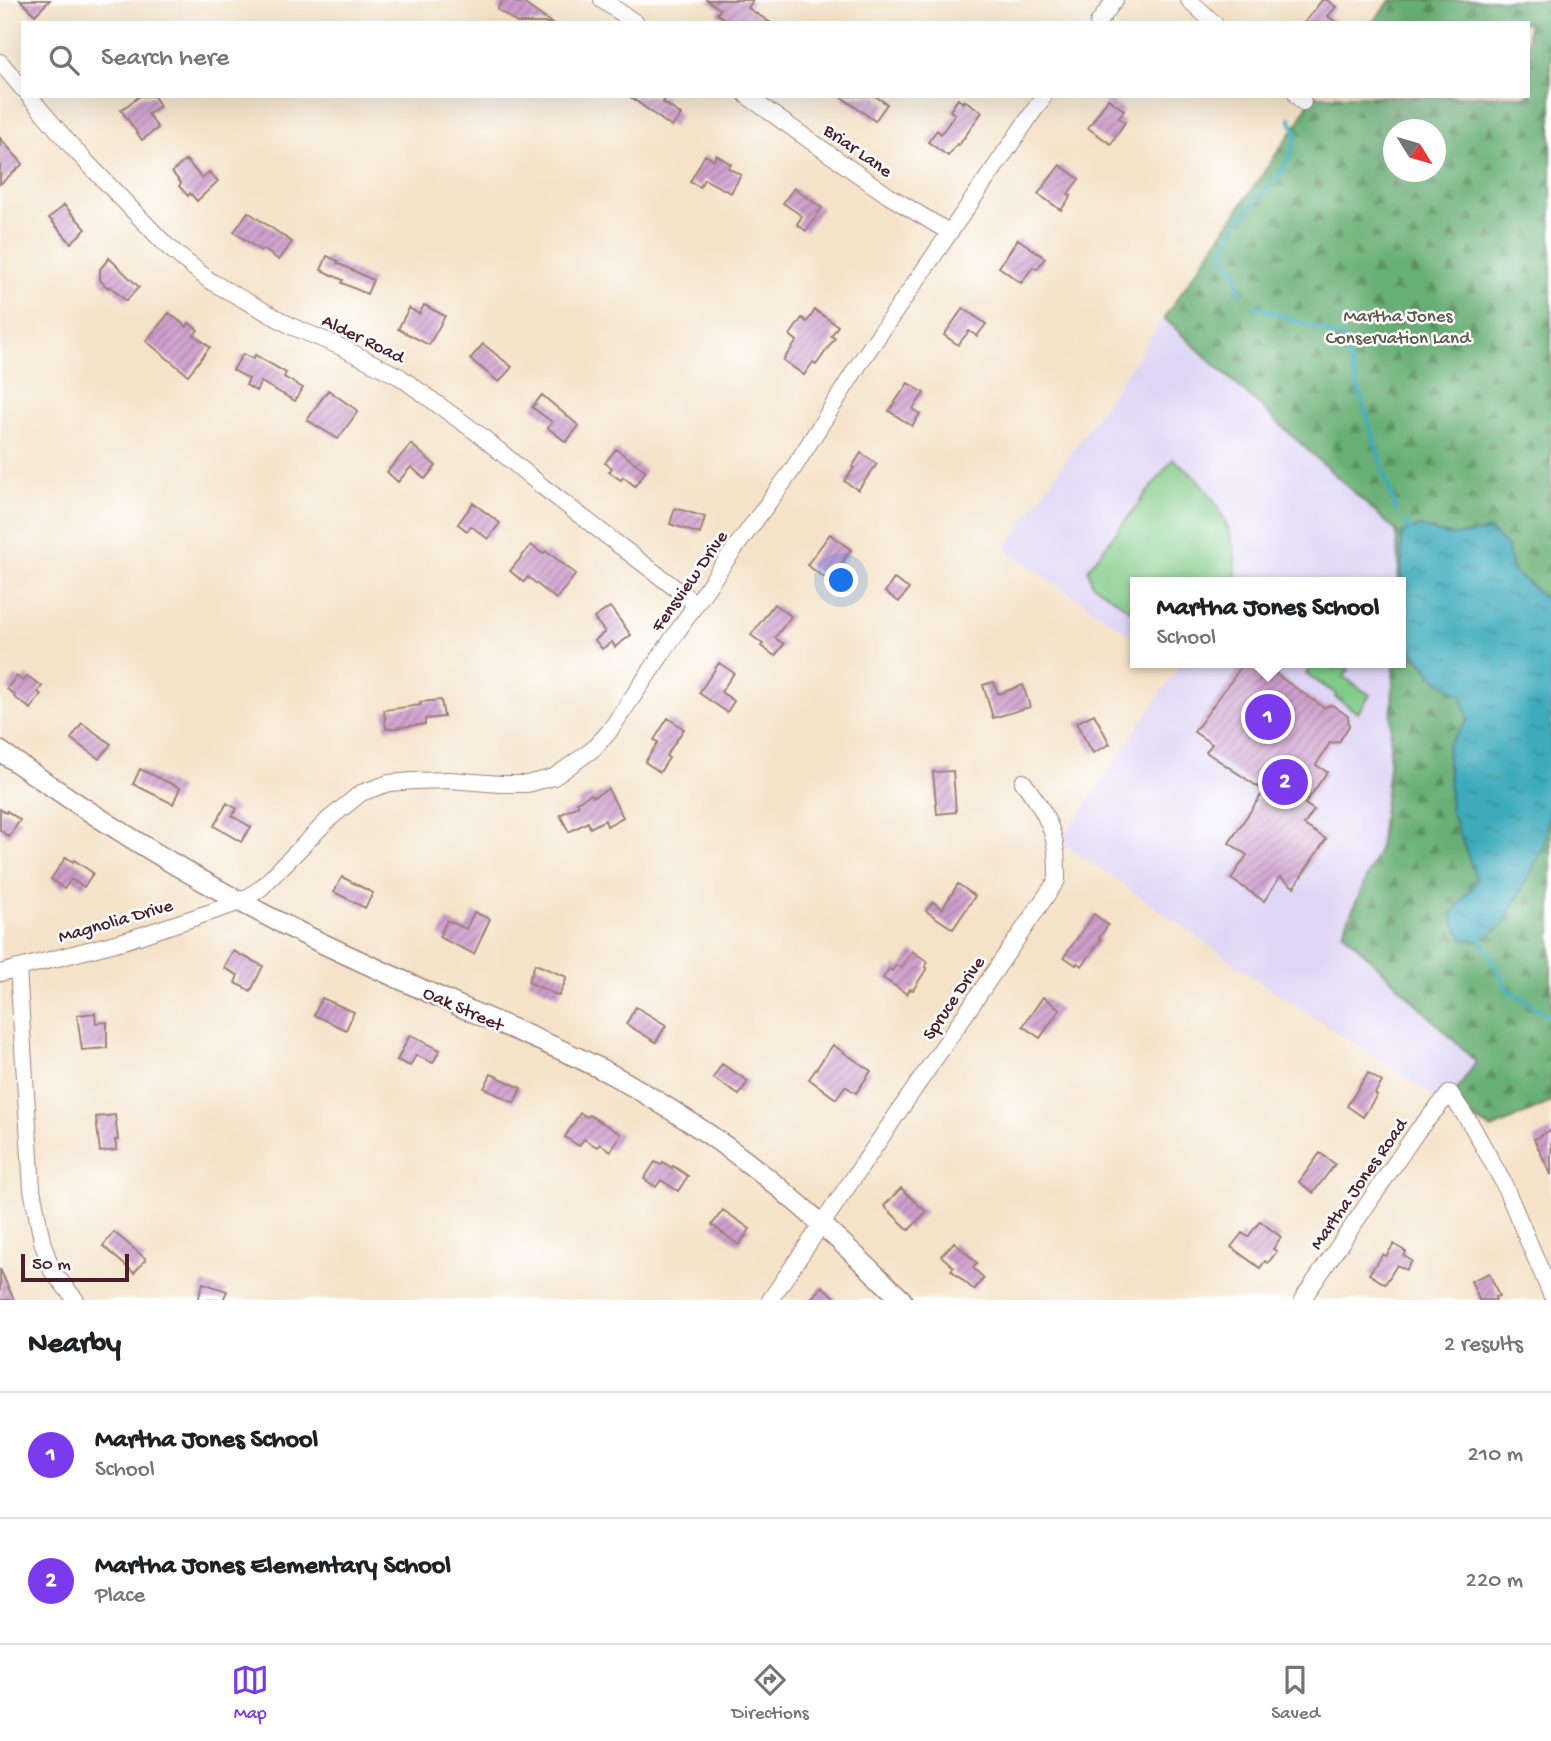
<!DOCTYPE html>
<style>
:root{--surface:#fff;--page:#f6f6f6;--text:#202124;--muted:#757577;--line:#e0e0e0;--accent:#7c3aed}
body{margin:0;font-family:"Gochi Hand",sans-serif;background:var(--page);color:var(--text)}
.compass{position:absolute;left:1383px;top:119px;width:63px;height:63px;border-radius:50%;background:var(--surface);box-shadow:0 7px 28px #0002;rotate:127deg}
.scale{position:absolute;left:21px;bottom:18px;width:108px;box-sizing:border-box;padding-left:7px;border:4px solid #4a1f2b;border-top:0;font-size:19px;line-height:24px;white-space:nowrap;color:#4a1f2b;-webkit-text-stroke:5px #fff;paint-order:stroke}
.you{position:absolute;left:842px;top:581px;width:24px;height:24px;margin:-18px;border:5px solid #fff;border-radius:50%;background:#1a73e8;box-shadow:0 0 0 10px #1a73e833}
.badge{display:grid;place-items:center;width:46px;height:46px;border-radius:50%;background:var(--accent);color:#fff;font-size:23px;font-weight:700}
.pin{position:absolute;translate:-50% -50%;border:4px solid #fff;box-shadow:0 2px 7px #0006}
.popup{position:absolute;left:1130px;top:577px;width:276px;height:91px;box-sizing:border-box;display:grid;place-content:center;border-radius:0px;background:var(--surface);filter:drop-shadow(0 2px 5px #0005);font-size:23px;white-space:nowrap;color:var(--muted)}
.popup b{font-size:26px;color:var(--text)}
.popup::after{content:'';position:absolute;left:50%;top:100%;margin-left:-14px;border:14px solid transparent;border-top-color:var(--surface)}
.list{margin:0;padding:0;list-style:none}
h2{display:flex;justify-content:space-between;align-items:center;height:91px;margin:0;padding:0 28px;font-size:30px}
h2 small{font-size:23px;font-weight:400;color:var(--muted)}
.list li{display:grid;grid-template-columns:46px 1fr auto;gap:21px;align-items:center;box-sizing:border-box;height:126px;padding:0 28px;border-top:2px solid var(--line)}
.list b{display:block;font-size:26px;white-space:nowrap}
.list p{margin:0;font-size:23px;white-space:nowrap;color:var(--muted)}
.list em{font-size:23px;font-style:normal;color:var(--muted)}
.icon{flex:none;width:38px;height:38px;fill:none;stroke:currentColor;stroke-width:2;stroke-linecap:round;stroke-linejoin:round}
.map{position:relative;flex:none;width:1551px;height:1300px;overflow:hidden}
.search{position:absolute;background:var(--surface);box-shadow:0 7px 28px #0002;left:21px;right:21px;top:21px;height:77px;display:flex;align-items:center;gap:18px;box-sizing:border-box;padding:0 24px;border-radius:0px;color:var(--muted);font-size:26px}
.sheet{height:343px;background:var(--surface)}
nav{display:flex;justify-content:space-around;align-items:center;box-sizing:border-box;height:98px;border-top:2px solid var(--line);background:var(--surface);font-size:19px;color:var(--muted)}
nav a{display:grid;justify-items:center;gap:4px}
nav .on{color:var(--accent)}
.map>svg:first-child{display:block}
</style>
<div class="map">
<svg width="1551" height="1300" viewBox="0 0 1551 1300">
<defs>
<pattern id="forest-firs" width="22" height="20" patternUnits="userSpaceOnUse" patternTransform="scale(1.75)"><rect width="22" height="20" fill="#68af74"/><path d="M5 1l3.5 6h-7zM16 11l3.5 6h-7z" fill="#588e5f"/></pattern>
<pattern id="park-crowns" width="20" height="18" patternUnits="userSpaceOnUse" patternTransform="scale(1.75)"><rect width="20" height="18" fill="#81cb88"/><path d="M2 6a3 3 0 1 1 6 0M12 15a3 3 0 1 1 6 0" fill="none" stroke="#71ae76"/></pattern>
<pattern id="water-ripples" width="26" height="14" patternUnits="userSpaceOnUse" patternTransform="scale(1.75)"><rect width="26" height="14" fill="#3eabbc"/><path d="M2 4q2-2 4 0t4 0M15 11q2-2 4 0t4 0" fill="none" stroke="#368b99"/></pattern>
<pattern id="building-hatch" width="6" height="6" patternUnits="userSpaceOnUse" patternTransform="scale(1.75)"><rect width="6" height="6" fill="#ce9fcd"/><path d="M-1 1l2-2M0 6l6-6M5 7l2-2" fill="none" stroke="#a981a7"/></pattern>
</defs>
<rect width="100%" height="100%" fill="#fff"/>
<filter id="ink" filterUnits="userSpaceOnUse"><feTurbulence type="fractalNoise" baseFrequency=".0143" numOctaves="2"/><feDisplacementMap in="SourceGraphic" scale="14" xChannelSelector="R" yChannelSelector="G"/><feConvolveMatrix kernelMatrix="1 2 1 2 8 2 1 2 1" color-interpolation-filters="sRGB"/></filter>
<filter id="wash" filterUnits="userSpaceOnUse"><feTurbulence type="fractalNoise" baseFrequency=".00686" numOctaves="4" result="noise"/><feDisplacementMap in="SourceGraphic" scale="28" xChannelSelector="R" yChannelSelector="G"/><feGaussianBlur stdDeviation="1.57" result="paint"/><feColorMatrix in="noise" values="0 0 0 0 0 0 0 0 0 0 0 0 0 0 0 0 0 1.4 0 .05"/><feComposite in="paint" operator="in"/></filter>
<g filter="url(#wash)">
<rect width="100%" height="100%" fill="#f4e3c9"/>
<path fill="#dfd5f5" d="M1164,318L1396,531L1399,563L1398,582H1135V638L1005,549Z
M1172,663H1394L1389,767L1379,849L1344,932L1476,1062L1447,1105L1261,982L1097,866L1060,842L1178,668Z"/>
<path fill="#81cb88" stroke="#66755a" stroke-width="2" d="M1173,459C1215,488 1238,532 1236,582H1135V613L1092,584L1088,569Z"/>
<path fill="url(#forest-firs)" stroke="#596750" stroke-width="2" fill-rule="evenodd" d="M1391,0H1551V1102L1492,1129L1447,1105L1476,1062L1343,932L1379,849L1389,767L1394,663H1401V582H1398L1399,563L1396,531L1164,318L1301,118L1311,96H1528V23H1372ZM1394,130H1436V172H1394Z"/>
<path fill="url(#park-crowns)" stroke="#66755a" stroke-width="2" d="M1314,663H1339L1349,669L1344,677L1370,695L1358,713L1335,697L1336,694L1306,674Z"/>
<path fill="url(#water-ripples)" stroke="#446574" stroke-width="2" d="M1421,526C1449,539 1461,536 1490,530L1508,548L1512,570L1547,600L1551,602V808L1549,811L1545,845L1503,925L1479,941L1463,940L1451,915L1477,880L1451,811L1447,746L1468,720L1462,696L1438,681L1409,647L1401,629L1402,533Z"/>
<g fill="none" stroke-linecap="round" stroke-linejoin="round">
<path stroke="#3eabbc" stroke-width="4.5" d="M1240,294L1236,270L1221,254L1241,217L1280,175L1293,149L1296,133L1290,118
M1255,306L1343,338L1396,511
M1406,523L1412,533
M1480,937L1507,989L1551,1017"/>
</g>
<g id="blocks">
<path fill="url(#building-hatch)" d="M20,0H50L35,15Z
M503,0H514L520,4L522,2L551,23H517L497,9Z
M707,0H753L748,8L771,23H731L717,14L720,9Z
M1322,0H1327L1336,7L1328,16L1337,23H1304Z
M140,96H154L160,106L148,114L158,128L142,140L121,110Z
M629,96H667L663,102L681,115L672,127Z
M840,96H875L887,104L875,121Z
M958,99L963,103L964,100L982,112L959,145L957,144L948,156L928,142L937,130L941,134L955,114L950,111Z
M1108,99L1124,110L1119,118L1125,122L1111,144L1088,128Z
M0,138L23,164L0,184Z
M705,155L714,160L716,155L731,164L728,168L741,175L731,193L704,179L700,187L690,182Z
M186,160L202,178L209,172L218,181L197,201L190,193L188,196L179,186L181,183L172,172Z
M1060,165L1079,179L1068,194L1071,196L1061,210L1038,194Z
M794,188L822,208L806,231L797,224L802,216L783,203Z
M64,205L86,229L71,243L49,218Z
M248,212L292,242L279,260L263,249L261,251L234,232Z
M1018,239L1045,258L1037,269L1033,267L1021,283L999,267Z
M327,256L338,261L337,263L373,280L367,294L342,283L343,280L321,270Z
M109,258L139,287L126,301L110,286L108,288L100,280V269Z
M424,305L445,316L429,345L398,329L409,308L419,314Z
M963,308L986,324L977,336L969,331L958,345L944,335Z
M815,310L838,326L831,336L835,338L816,365L813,362L804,375L783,360L797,341L790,335L802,318L807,322Z
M169,313L187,327L189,323L198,330L194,335L210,347L188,375L146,341Z
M483,344L512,367L499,382L470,359Z
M243,354L253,359L255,355L286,373L284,377L303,388L295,401L261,382L256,391L246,385L249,379L233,370Z
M908,383L924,393L913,409L920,414L912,426L889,411Z
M328,390L358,411L338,439L307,420Z
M542,395L579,426L566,442L548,428L552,422L532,407Z
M411,444L436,466L425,479L411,467L398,482L387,472Z
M616,449L646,471L635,486L623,477L621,480L609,472L612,468L605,463Z
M861,453L877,464L858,490L844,481L854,468L852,467Z
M473,503L500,523L488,539L471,526L467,531L458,524Z
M675,508L705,517L700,534L670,524Z
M830,534L851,550L842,563L845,565L832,583L807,565Z
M531,545L543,554L546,551L576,574L556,599L528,577L524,582L510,571Z
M894,579L909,589L899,602L885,592Z
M774,604L791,616L775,638L784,644L775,656L761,646L763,644L751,635Z
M610,607L631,635L615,647L612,642L602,649L595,640L605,632L594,618Z
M719,663L734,673L721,692L734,701L727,712L699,693Z
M1244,663H1260L1323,707L1332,705L1348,716L1349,726L1339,742L1330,743L1316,765L1327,772L1305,804L1314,810L1304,825L1326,839L1294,887L1280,877L1264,901L1231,879L1247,855L1229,843L1264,791L1206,752L1212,744L1194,732Z
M16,676L23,681L27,676L42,686L38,692L41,694L31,709L14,697L15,695L7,689Z
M994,682L998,694L1023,685L1030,707L993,718L983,685Z
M441,700L444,717L425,719V724L386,729L384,710L421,705L420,702Z
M1094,714L1110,744L1093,753L1076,723Z
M668,718L684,729L666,756L669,758L660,772L645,762L658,742L654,740Z
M82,723L111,744L99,759L71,739Z
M140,769L180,788L173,804L133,784Z
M953,771L956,812L937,814L933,772Z
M608,789L623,817L607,826L605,820L590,828L588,822L569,832L560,815L579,805L577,802L591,794L593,797Z
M227,803L237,809L232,816L251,827L241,842L214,826Z
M0,809L6,813L7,811L20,820L9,837L0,830Z
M66,857L73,862L74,860L93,873L84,887L71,879L64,889L51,879Z
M342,877L373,893L365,908L334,892Z
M958,884L975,896L953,929L926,911L933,902L942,909Z
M474,912L490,919L474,954L439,937L447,920L466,929Z
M1094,914L1108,925L1099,938L1101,940L1082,966L1077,963L1076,965L1064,957Z
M233,951L263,966L251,991L235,983L238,975L224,968Z
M912,951L928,962L925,967L927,968L913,990L910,989L907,994L883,978L889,969L892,971L896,965L901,968Z
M535,964L567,977L559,996L528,982Z
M1043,997L1060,1009L1040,1038L1023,1026Z
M322,998L354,1012L346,1030L314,1015Z
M636,1007L666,1025L656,1042L626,1024Z
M95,1013L96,1023L107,1022V1048L82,1050L77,1015Z
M410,1035L440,1050L433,1063L416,1055L410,1066L397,1060Z
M833,1045L871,1071L856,1093L845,1086L836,1099L809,1079Z
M722,1064L748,1081L739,1095L713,1078Z
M1368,1073L1382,1082L1375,1093L1377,1095L1363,1117L1347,1106Z
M491,1074L521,1088L514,1103L484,1088Z
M580,1113L587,1117L589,1115L621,1134L611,1151L600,1144L597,1147L584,1139L579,1146L565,1137Z
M115,1115L118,1140H115L117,1150L100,1152L96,1117Z
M1551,1130V1175L1534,1139Z
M1320,1153L1335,1164L1313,1193L1299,1182Z
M655,1162L661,1165L663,1162L672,1168L673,1166L688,1176L678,1191L661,1180L656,1187L644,1179Z
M901,1188L926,1212L909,1230L884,1206Z
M723,1210L750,1229L739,1245L712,1225Z
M1260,1221L1281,1237L1273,1249L1277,1251L1268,1263L1265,1261L1260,1268L1231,1247L1242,1233L1248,1237Z
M114,1232L146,1259L134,1273L103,1246Z
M954,1242L977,1263L973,1268L984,1278L974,1290L951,1270L954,1267L941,1256Z
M1394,1244L1406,1252L1404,1256L1412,1261L1406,1270L1397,1265L1385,1284L1369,1274L1383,1254L1386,1256Z
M0,1269L14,1300H0Z
M1489,1273L1499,1296L1495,1297L1496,1300H1479L1471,1281Z
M203,1283L227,1291L223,1300H198Z
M822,1286L838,1300H810Z"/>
</g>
</g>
<g filter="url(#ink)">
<use href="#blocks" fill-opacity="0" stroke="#9f817a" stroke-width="2"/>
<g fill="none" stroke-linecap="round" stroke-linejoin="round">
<g stroke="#9f817a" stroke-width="18">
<path id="minor" d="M602,0L636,23
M1189,0L1214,23
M1098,23L1115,0
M0,62L23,89
M29,96L74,149L167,246L210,281L293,327L339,346L400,377L480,435L543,487L696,604
M747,96L889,196L949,232
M1297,96L1303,102
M18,968L32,1189L42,1241L52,1271L76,1300
M0,973L127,940L241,902L261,888L329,819L361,793L389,783L413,781L450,780L500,784H527L554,777L592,750L608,733L722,566L793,469L861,361L1044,96
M770,1300L1057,880C1057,871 1057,861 1056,852C1054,826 1039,803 1023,782
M1302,1300L1418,1130L1450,1093L1472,1126L1503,1182L1551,1294"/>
</g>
<g stroke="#9f817a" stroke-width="22">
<path id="tertiary" d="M0,751C105,825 214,893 330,947C375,968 421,989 466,1009C512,1029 558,1047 603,1070C633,1085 662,1104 690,1122C768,1172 836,1236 902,1300"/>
</g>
<use href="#minor" stroke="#fff" stroke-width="16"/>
<use href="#tertiary" stroke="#fff" stroke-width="19"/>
</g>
</g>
<g text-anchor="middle" stroke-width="5" stroke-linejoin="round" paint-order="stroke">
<g font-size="19" fill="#4a1f2b" stroke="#fff">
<text transform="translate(859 149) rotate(35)" y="7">Briar Lane</text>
<text transform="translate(364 337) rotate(26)" y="7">Alder Road</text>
<text transform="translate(688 580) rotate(-55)" y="7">Fensview Drive</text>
<text transform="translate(115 919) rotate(-16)" y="7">Magnolia Drive</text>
<text transform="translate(952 997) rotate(-56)" y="7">Spruce Drive</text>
<text transform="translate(464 1007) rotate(24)" y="7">Oak Street</text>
<text transform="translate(1357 1183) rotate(-55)" y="7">Martha Jones Road</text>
</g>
<g font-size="19" fill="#5d5b4c" stroke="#fff">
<text x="1398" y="321">Martha Jones<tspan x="1398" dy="22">Conservation Land</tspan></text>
</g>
</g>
</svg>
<svg class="compass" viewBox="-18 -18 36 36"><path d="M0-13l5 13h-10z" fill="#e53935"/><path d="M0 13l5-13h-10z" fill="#757577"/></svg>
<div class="scale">50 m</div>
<div class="you"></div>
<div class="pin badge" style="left:1268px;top:717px">1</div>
<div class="popup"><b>Martha Jones School</b>School</div>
<div class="pin badge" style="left:1285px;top:782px">2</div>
<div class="search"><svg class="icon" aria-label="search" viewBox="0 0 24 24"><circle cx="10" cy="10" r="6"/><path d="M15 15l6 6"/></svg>Search here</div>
</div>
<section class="sheet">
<h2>Nearby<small>2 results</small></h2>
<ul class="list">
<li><span class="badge">1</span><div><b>Martha Jones School</b><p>School</p></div><em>210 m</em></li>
<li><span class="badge">2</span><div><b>Martha Jones Elementary School</b><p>Place</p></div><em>220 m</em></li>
</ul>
</section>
<nav>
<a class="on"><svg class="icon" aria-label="map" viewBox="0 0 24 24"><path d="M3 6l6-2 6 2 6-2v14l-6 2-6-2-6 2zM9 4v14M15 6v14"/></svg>Map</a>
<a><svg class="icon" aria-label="directions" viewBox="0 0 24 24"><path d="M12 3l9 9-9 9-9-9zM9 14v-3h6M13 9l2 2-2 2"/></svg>Directions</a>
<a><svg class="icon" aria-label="saved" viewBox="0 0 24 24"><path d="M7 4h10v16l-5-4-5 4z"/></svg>Saved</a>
</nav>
